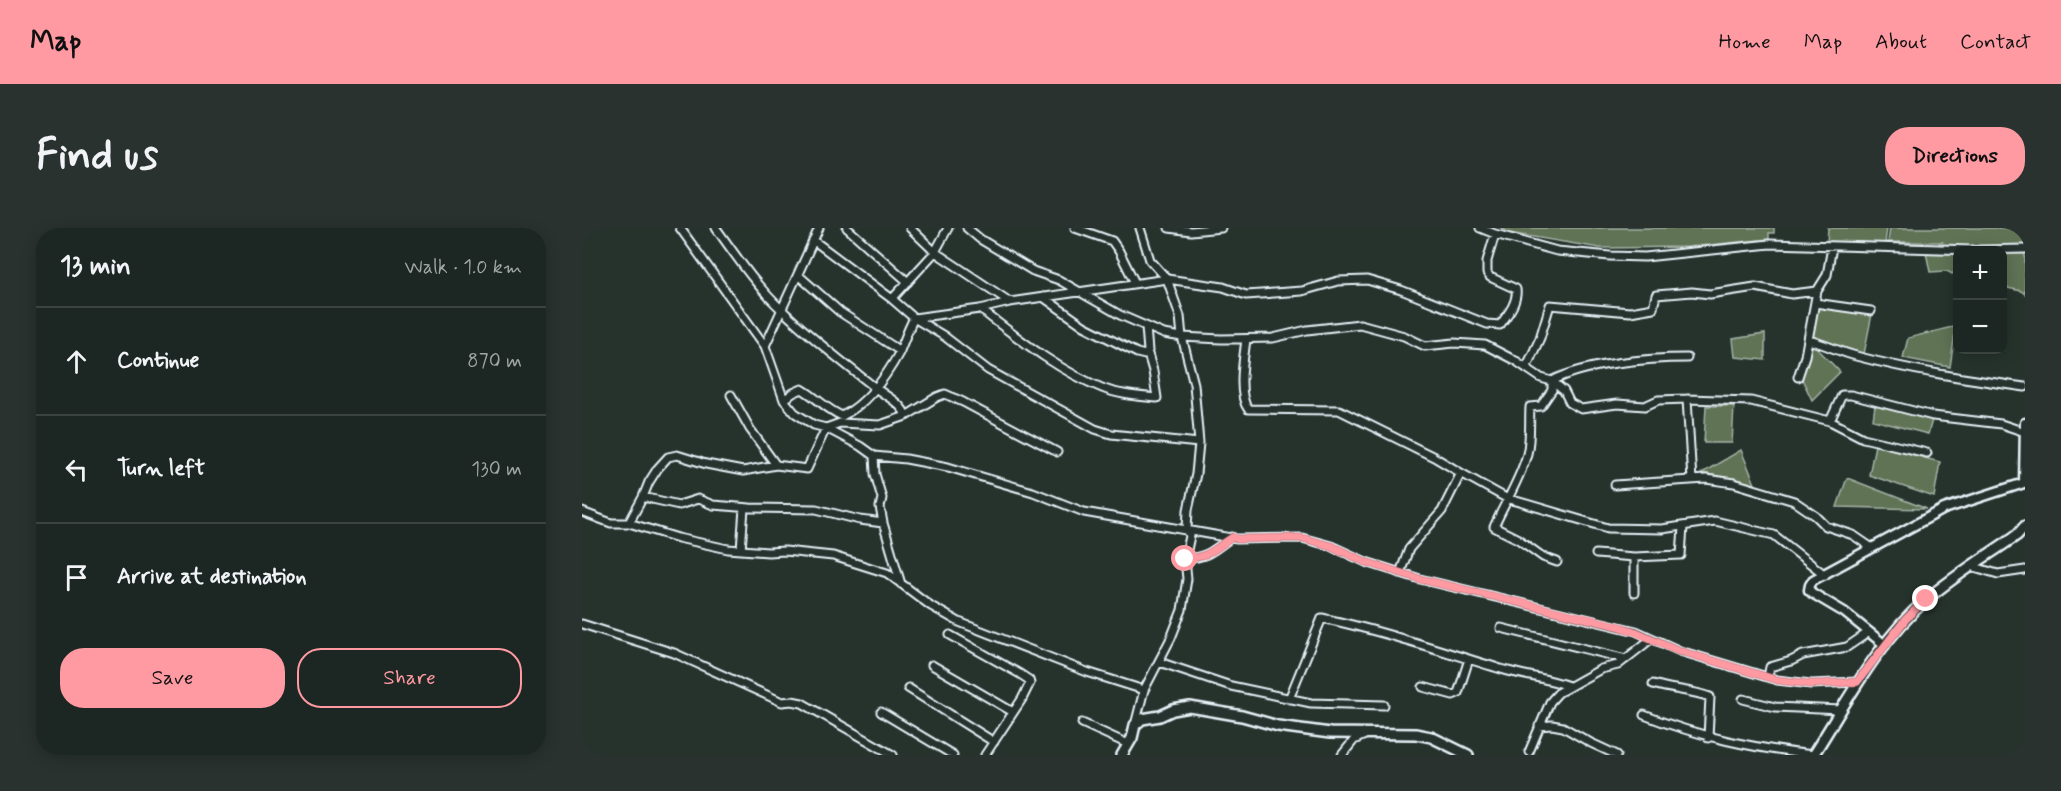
<!DOCTYPE html>
<meta charset="utf-8">
<style>
:root{--surface:#1c2622;--page:#29322f;--text:#f1f3f6;--muted:#a0a5a5;--line:#3a4340;--accent:#ff9aa2}
body{margin:0;font-family:Mynerve,sans-serif;background:var(--page);color:var(--text)}
.controls{position:absolute;right:18px;top:18px;display:grid;overflow:hidden;border-radius:12px;box-shadow:0 3px 15px #0003}
.controls button{width:54px;height:54px;display:grid;place-items:center;padding:0;border:0;border-bottom:2px solid var(--line);background:var(--surface);color:var(--text);font:30px sans-serif}
.stop{position:absolute;width:18px;height:18px;margin:-14px;border:4px solid #ff9aa2;border-radius:50%;background:#fff}
.stop.end{background:#ff9aa2;border-color:#fff;box-shadow:0 2px 6px #0008}
.list{margin:0;padding:0;list-style:none}
h2{display:flex;justify-content:space-between;align-items:center;height:78px;margin:0;padding:0 24px;font-size:26px}
h2 small{font-size:20px;font-weight:400;color:var(--muted)}
.list li{display:grid;grid-template-columns:39px 1fr auto;gap:18px;align-items:center;box-sizing:border-box;height:108px;padding:0 24px;border-top:2px solid var(--line)}
.list b{display:block;font-size:22px;white-space:nowrap}
.list em{font-size:20px;font-style:normal;color:var(--muted)}
.actions{display:flex;gap:12px;padding:18px 24px}
.actions a{flex:1;padding:14px 0;border:2px solid var(--accent);border-radius:24px;text-align:center;font-size:21px;color:var(--accent)}
.actions .main{background:var(--accent);color:#111}
.icon{flex:none;width:33px;height:33px;fill:none;stroke:currentColor;stroke-width:2;stroke-linecap:round;stroke-linejoin:round}
.map{position:relative;flex:none;width:1443px;height:527px;overflow:hidden;border-radius:24px}
header{display:flex;align-items:center;gap:36px;box-sizing:border-box;height:84px;padding:0 30px;background:var(--accent);color:#111}
header strong{font-size:28px}
nav{display:flex;gap:33px;margin-inline-start:auto;font-size:21px}
.intro{display:flex;align-items:center;justify-content:space-between;box-sizing:border-box;height:144px;padding:0 36px}
h1{margin:0;font-size:42px}
.button{padding:15px 27px;border-radius:24px;background:var(--accent);color:#111;font-size:21px;font-weight:700}
main{display:flex;gap:36px;padding:0 36px}
aside{flex:1;background:var(--surface);border-radius:24px;box-shadow:0 3px 15px #0003}
.map>svg:first-child{display:block}
</style>
<header>
<strong>Map</strong>
<nav><a>Home</a><a>Map</a><a>About</a><a>Contact</a></nav>
</header>
<div class="intro"><h1>Find us</h1><a class="button">Directions</a></div>
<main>
<aside>
<h2>13 min<small>Walk · 1.0 km</small></h2>
<ul class="list">
<li><svg class="icon" aria-label="ahead" viewBox="0 0 24 24"><path d="M12 20V5M6 11l6-6 6 6"/></svg><div><b>Continue</b></div><em>870 m</em></li>
<li><svg class="icon" aria-label="left" viewBox="0 0 24 24"><path d="M17 20v-9H6M10 6l-5 5 5 5"/></svg><div><b>Turn left</b></div><em>130 m</em></li>
<li><svg class="icon" aria-label="arrive" viewBox="0 0 24 24"><path d="M6 21V4h12l-3 4 3 4H6"/></svg><div><b>Arrive at destination</b></div></li>
</ul>
<div class="actions"><a class="main">Save</a><a>Share</a></div>
</aside>
<div class="map">
<svg width="1443" height="527" viewBox="0 0 1443 527">
<rect width="100%" height="100%" fill="#26332d"/>
<filter id="ink" filterUnits="userSpaceOnUse"><feTurbulence type="fractalNoise" baseFrequency=".0167" numOctaves="2"/><feDisplacementMap in="SourceGraphic" scale="12" xChannelSelector="R" yChannelSelector="G"/><feConvolveMatrix kernelMatrix="1 2 1 2 8 2 1 2 1" color-interpolation-filters="sRGB"/></filter>
<g filter="url(#ink)">
<path fill="#607355" stroke="#a4b2a6" stroke-width="1.5" d="M919,0H1192V5H1187V11L1106,19L1018,20L927,5Z
M1246,0H1305L1303,15L1245,14Z
M1308,0H1443V66L1439,63L1421,59L1423,50L1421,49L1420,22H1376L1375,43L1370,46L1365,43L1348,44L1344,24L1360,14H1306Z
M1236,78L1290,86L1282,126L1230,111Z
M1374,98L1368,139L1321,130L1326,110Z
M1183,106V132L1153,129L1151,111Z
M1231,116L1258,144L1230,172L1219,149Z
M1124,178H1152L1150,215H1122Z
M1293,178L1350,192L1346,206L1291,192Z
M1293,217L1358,234L1352,269L1287,247Z
M1159,222L1173,256L1120,245Z
M1265,250L1345,281L1255,279Z"/>
<g fill="none" stroke-linecap="round" stroke-linejoin="round">
<g stroke="#e8f1f8" stroke-width="11">
<path id="minor" d="M98,0L183,118L202,172L213,185L232,197L244,200L278,218L292,228L324,231L366,239L451,264L502,284L655,311L720,310L749,318L784,334L838,351L1054,403L1098,423L1195,452L1229,456L1275,454
M134,0C154,28 174,58 200,82C228,109 260,134 291,158C303,168 319,174 324,188
M265,0L326,54
M328,0L353,24L428,74
M385,0L398,11L451,43L477,52L538,87L582,106L600,109L639,111L691,110L725,102L778,96L822,108L843,118L872,115L903,117L934,133L959,150L970,153C1005,135 1066,130 1105,130
M493,0L530,13L537,23L553,55
M558,0L568,32L585,51L641,59L664,67L720,63L756,53L785,52L819,62L905,96L918,97C926,86 936,74 934,61L908,49L905,45V33L913,6
M587,0L609,3L639,0
M898,0L913,6L975,23L1028,28L1063,29L1188,16L1391,22
M231,12L310,71
M1397,22L1443,21
M216,47L258,84L318,123
M461,69L502,98L555,125L563,127L566,123L564,99
M1233,75L1289,83
M398,81C436,110 475,142 520,160C537,167 556,168 575,170L571,143L566,126
M332,90L398,81L428,74L585,51L598,88L600,109L612,156L617,215L614,246L606,282L605,301L608,308L603,331L605,351L600,382L589,410L562,462L553,497
M332,90L362,108L406,142L513,201L529,206L617,215
M664,111C662,129 655,166 666,181L757,182L852,229L879,245
M1226,112C1243,116 1258,124 1274,128C1330,143 1386,151 1443,159
M183,118L237,0
M944,140L958,110L968,77L1048,84L1071,80L1074,67L1110,64L1128,66L1173,59L1210,66L1235,63
M1216,149L1223,128L1235,63L1245,47L1250,19
M970,153L982,163L988,175L999,181L1035,176L1063,178L1076,172L1105,171L1169,173L1248,193L1281,210L1345,225
M970,153V162L959,178L948,179C947,195 949,210 945,226C938,252 923,274 912,299L936,311L961,329L975,334
M149,167L168,201L194,237
M1105,171L1110,252
M202,172L211,165L220,161C234,169 245,182 260,188C284,176 304,149 317,125C322,113 326,101 332,90L310,71L353,24L366,0
M1248,193L1260,167H1269L1351,188L1419,196L1443,204
M292,228L293,246L300,270L298,279L301,295L319,356
M1033,257L1124,251L1152,255L1212,273L1234,288L1244,298L1271,307L1290,320
M61,269L67,254L76,240L86,229L95,227L124,236L161,243L194,237L225,241L244,200L258,195L298,197L324,188L355,169L363,166L381,174L475,224
M0,284L29,295H47L96,310L146,321L186,324L203,323L251,328L305,345L349,378L377,394L505,444L562,462
M47,295L61,269L97,277L116,271L131,277L168,280L234,281L278,292L301,295
M159,322L162,280
M1014,326L1052,329
M603,331C628,329 631,322 650,309
M1389,338L1416,346L1443,342
M818,345L827,321L860,283L879,245L924,270L1026,300L1080,301L1133,293L1192,307L1243,347
M1052,365V329L1099,327L1101,299
M0,396L92,425L200,474L210,473L220,475L311,527
M919,400L1044,431
M368,407L438,446L447,452L448,455L440,471L403,527
M577,434L649,458L729,475L802,477
M350,437L431,484
M1186,449L1188,439L1209,433L1221,427L1265,419L1287,404
M1071,456C1090,462 1109,462 1128,469L1126,510
M841,459L871,467L876,465L887,431
M326,460L412,514
M707,471L740,390C801,403 859,423 919,441C942,448 965,450 987,458
M1161,471L1193,479L1259,482
M299,484L371,527
M1062,487C1118,509 1171,520 1231,527
M500,495L546,516
M957,498L970,497L981,499L1009,515L1035,527
M947,524L968,474L976,465L1019,441L1036,437L1069,411
M760,527L772,512L785,506"/>
</g>
<g stroke="#e8f1f8" stroke-width="13">
<path id="tertiary" d="M1303,417L1262,384L1230,365L1227,362L1228,357L1231,352L1362,281L1442,255L1443,195"/>
</g>
<g stroke="#e8f1f8" stroke-width="14">
<path id="secondary" d="M540,527L550,510L553,497L560,491L578,488L591,482L608,479L660,488L696,498L748,505L834,506L849,509L886,527
M1231,527C1265,474 1296,413 1345,371C1373,347 1405,328 1435,307L1443,298"/>
</g>
<use href="#minor" stroke="#26332d" stroke-width="7"/>
<use href="#tertiary" stroke="#26332d" stroke-width="8"/>
<use href="#secondary" stroke="#26332d" stroke-width="9"/>
</g>
</g>
<g fill="none" stroke-linecap="round" stroke-linejoin="round" filter="url(#ink)">
<path stroke="#ff9aa2" stroke-width="8" d="M603,331C628,329 631,322 651,309L655,311L720,310L749,318L784,334L838,351L1036,398L1054,404L1098,423L1195,452L1229,456L1275,454L1323,392L1344,371"/>
</g>
</svg>
<div class="controls">
<button>+</button>
<button>−</button>
</div>
<div class="stop" style="left:603px;top:331px"></div>
<div class="stop end" style="left:1344px;top:371px"></div>
</div>
</main>
